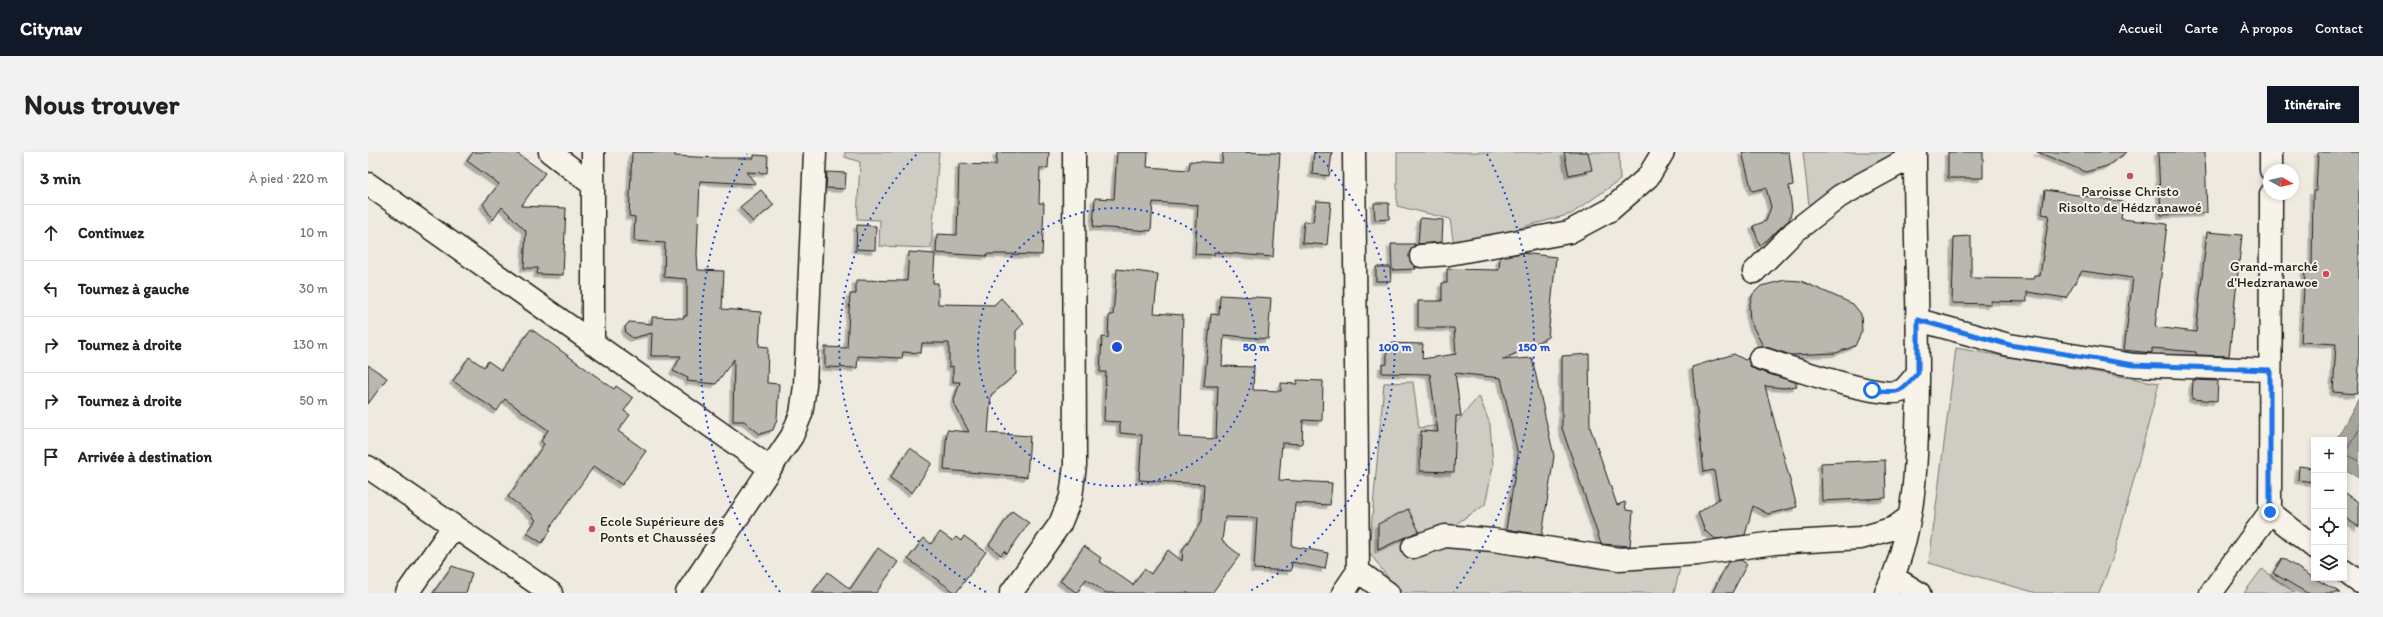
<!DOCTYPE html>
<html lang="fr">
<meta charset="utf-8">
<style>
:root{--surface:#fff;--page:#f2f2f2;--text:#222;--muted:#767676;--line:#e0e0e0;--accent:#111827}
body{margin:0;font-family:Itim,sans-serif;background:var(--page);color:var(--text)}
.controls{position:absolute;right:12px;bottom:12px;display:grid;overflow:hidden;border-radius:0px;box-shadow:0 2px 6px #0003}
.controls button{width:36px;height:36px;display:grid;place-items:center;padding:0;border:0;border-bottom:1px solid var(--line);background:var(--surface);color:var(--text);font:20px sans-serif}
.compass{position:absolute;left:1895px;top:12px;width:36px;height:36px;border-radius:50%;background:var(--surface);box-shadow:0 2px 6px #0003;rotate:98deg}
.stop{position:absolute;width:12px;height:12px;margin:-9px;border:3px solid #1a73e8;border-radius:50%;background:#fff}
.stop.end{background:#1a73e8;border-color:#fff;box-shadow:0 1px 4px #0008}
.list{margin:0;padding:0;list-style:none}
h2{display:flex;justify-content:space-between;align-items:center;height:52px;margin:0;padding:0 16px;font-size:17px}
h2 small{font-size:13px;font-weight:400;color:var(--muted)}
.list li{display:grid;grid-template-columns:26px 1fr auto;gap:12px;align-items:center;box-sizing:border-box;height:56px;padding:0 16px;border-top:1px solid var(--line)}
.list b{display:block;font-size:15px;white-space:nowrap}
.list em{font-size:13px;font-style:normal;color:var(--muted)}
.icon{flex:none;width:22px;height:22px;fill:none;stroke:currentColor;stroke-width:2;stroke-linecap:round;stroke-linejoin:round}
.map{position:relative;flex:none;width:1991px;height:441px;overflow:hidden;border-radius:0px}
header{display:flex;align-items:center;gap:24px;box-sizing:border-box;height:56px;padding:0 20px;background:var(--accent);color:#fff}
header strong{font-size:19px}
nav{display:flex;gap:22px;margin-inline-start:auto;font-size:14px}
.intro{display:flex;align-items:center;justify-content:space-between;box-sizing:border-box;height:96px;padding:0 24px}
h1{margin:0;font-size:28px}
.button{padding:10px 18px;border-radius:0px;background:var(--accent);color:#fff;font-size:14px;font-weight:700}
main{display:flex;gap:24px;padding:0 24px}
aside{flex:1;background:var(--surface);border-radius:0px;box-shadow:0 2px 6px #0003}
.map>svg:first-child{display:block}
</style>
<header>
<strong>Citynav</strong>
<nav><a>Accueil</a><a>Carte</a><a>À propos</a><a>Contact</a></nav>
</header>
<div class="intro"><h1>Nous trouver</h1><a class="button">Itinéraire</a></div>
<main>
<aside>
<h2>3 min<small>À pied · 220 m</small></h2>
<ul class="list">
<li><svg class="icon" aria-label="ahead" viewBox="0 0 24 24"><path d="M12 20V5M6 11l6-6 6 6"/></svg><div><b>Continuez</b></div><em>10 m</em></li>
<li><svg class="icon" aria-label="left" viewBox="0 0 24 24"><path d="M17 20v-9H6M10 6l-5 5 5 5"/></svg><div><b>Tournez à gauche</b></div><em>30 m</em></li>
<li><svg class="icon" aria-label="right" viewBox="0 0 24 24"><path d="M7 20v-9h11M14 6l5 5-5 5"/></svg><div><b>Tournez à droite</b></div><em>130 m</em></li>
<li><svg class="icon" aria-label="right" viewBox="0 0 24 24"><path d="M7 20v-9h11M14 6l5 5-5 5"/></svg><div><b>Tournez à droite</b></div><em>50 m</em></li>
<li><svg class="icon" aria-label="arrive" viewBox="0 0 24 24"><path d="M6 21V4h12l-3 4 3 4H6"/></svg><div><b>Arrivée à destination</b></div></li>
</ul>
</aside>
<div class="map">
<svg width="1991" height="441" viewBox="0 0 1991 441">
<defs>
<filter id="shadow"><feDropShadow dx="-3.5" dy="3.5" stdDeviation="0" flood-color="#0004"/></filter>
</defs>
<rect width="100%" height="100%" fill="#eeeae0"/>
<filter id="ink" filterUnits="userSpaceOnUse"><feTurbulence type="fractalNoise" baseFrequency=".025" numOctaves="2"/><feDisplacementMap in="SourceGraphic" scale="8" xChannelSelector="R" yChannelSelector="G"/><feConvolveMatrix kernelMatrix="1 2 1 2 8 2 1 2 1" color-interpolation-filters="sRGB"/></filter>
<g filter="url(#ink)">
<path fill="#cfccc3" stroke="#767470" d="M477,0H571L563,96L511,94L512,68L489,67L492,10L477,5Z
M1029,0H1251L1252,28L1203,62L1086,94L1082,67L1029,54Z
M1435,0H1535L1441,53Z
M1588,196L1791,231L1746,403L1731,441H1669L1561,411Z
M1045,230L1051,276L1088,271L1111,244L1122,272L1125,314L1117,353L1089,371V393L1233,417L1313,412L1306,441H1036L1026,434L1001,400L1016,231Z
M1894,417L1927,441H1876Z"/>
<path fill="#a6a39d" stroke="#6f6d69" d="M1991,246V326L1976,318V288H1968Z"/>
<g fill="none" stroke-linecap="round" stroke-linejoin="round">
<path stroke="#535250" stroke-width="1" d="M1991,278L1976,302L1991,309"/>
</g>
<path fill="#bab7af" stroke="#1c1c1c" filter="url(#shadow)" d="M105,0H147L177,21L153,54L198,56L195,123L169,122L170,116H156L158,79L134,55L125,68L115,52L131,32L99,9Z
M264,0H307V4L350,6H386V3L400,4L399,21L378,20L388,32L332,29L329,102L330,118L356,119L354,157L393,160L391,194L400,195L399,231L411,232L409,267L405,278L392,282L376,269H365L366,207L348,232L319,229L320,226L305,219L313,204H283L284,181L265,186L258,181L257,175L261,170L284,172V165L316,166V164H319V127L296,125L297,91L266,89L267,65L261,64Z
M629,0H681L680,16H672L671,51H676L674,103L637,102H619V104L568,101L569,82L589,83L591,12L628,13Z
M749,0H780L779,15L821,18L822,9L854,11L855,0L912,1L905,105L846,100V103L827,102L830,53L785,50L783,79L725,75L727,46L746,47Z
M946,0H964L961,24L944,22Z
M1196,0H1220L1224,18L1201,23Z
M1374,0H1421L1425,33L1421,34L1424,58L1421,68L1392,94L1385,74L1398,69L1403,55L1398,36L1384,39Z
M1580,0H1615V26H1580Z
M1669,0H1759L1739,14L1718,20Z
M1790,0H1837L1839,61L1793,63Z
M1950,0H1991V215L1989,242L1965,240L1968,192L1933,190L1937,118L1944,119L1945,39H1948Z
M459,20L478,21L477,37L458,36Z
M393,38L406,53L385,70L372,55Z
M1677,38L1755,50L1753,67L1799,72L1787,175L1828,180L1839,80L1874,83L1861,204L1828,203V200L1784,196V201L1756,198L1765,126L1714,119L1698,146L1659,140V150L1623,149V152L1584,151L1586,85L1603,84V126L1665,127L1666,124H1672L1681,63L1674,62Z
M948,49L963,50L959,93L934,91L936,69L945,70Z
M1006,51H1021V67L1007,68Z
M1052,66L1075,68L1074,90L1050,92Z
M489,73L508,74L507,98L488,97Z
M1023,92H1047L1041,104L1048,117L1024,118Z
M541,100L567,102L565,131H570V152L626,153L633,146L656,171L648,179V222L623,243L620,281L662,284L659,325L576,318L579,278L601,280L587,253L586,248L592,230H585V214L581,215V191H554L553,201L535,200L534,206L490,204L489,216L457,215V195L479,196L482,142H488V128L539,129Z
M1154,101L1188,105L1180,185L1134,208L1164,206L1186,304L1174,383L1138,377L1150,303L1133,226L1087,221L1093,264H1088L1086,320L1052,319L1053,279L1070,280L1062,222L1014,221V213L1019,212V191L1055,192L1054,207L1088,202L1086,176H1050V149H1074V131H1079V117L1131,118L1132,105Z
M1008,115H1022L1023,129H1008Z
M749,117L790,122L786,161L815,163L811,285L848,287L850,234H836L843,162L851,163L852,143L903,146L900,187L856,183L854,214L886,215L885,238L913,239V231L929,232V228L955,229L954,269L935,268L934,292L914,291L911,328L964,331L962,353L927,351L924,394L960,401L957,417L924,410L923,419L886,417L889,366L857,365L854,389L872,403L844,441H738L718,427L709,441L692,429L716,394L733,406L731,409L765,433L776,417L783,422L800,398L814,409L815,397L834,369L836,332L771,328L774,283L752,281V270L736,269L738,220H732L734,185L740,186L741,163H745Z
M1417,128L1433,129L1485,152L1493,162L1494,179L1487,194L1468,201L1423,203L1395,194L1382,169L1381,155L1385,142L1393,134Z
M163,177L246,237L248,234L265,246L256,259L262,263L250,279L278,299L254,333L226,314L181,377L183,378L174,391L159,381L168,368L165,365L166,364L140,345L176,292L173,289L180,278L137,247L129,259L85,229L101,205L116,215L120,209L133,218Z
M1221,202L1222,275L1249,353L1257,350L1258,358L1265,359L1262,394L1233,392L1194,276V204Z
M1366,202L1377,208L1380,206L1382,214L1388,218L1427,230L1429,234L1416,236L1397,234L1429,355L1400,362L1385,354L1377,383L1348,387L1337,379L1330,361L1351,347L1346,318L1336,320L1324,215Z
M0,213L19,226L0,252Z
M1825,228L1850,229L1849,249L1824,247Z
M542,296L564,311L544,341L522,326Z
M1517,308L1518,346L1454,349L1453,311Z
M1931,314L1946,316V330L1930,328Z
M1976,340L1991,350V375L1976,365Z
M1040,357L1051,379L1010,398V372Z
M644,359L661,371L639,402L636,399L633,403L621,393Z
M572,380L585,389L588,385L593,389L596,384L618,400L588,441L540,407L556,386L563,392Z
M510,396L530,410L508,441H444L460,420L482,437Z
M1914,406L1946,426L1973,441H1939L1905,421Z
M1373,408L1379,412L1364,441H1344L1360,410Z
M84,414L104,421L98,441H65Z"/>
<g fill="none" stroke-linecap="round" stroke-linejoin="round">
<g stroke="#1c1c1c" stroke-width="25">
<path id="minor" d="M182,0L225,33
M1903,18V0
M0,32L402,316
M1053,104L1081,102L1201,80L1242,58L1280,25L1295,0
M1386,120L1426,80L1472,44L1547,3
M1550,168L1641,193L1766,213L1902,218
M225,192V0
M1392,206C1417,214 1513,247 1533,239C1539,236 1545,226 1550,221
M0,315L183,441
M1902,360L1946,395
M1045,395L1077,384L1125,388L1251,407L1329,402L1406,391L1493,386L1526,376L1541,365
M990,419L1020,441
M1976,419L1991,430
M1525,425L1551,441
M39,441L85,375
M319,441L424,284L433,262L437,234L447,0
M643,441L692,372L703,345L707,313L706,0
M975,441L990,419L986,0
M1518,441C1550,374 1549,300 1550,227C1550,151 1547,76 1547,0
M1843,441L1902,360L1903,42"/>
</g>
<use href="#minor" stroke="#f7f3e8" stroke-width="22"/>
</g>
</g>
<g fill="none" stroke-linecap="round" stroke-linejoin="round" filter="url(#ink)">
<path stroke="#1a73e8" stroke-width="5" d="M1504,238C1532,241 1531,242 1550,221V168L1642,193L1766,213L1902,218V360"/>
</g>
<g fill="none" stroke="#1d4ed8" stroke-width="2" stroke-dasharray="2 4">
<circle cx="749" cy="195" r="139"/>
<path d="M618 440A278 278 0 0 1 551 0M947 0A278 278 0 0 1 880 440"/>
<path d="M412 440A417 417 0 0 1 379 2M1119 2A417 417 0 0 1 1086 440"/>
</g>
<g fill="#d1495b" stroke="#f7f3e8" stroke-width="1.5">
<circle cx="1762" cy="24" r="4"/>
<circle cx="1958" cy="122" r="4"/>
<circle cx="224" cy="377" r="4"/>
</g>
<g text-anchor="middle" stroke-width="4" stroke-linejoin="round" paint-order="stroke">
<g font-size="14" fill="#1c1c1c" stroke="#f7f3e8">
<text x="1762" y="44">Paroisse Christo<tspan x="1762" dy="16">Risolto de Hédzranawoé</tspan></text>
<text x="1950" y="119" text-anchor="end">Grand-marché<tspan x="1950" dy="16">d'Hedzranawoe</tspan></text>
<text x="232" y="374" text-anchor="start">Ecole Supérieure des<tspan x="232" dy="16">Ponts et Chaussées</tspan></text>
</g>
</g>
<circle cx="749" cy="195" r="6" fill="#1d4ed8" stroke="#f7f3e8" stroke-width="2"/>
<g font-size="12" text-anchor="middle" font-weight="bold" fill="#1d4ed8" stroke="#f7f3e8" stroke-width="4" stroke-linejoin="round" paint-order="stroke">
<text x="888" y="199">50 m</text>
<text x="1027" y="199">100 m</text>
<text x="1166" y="199">150 m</text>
</g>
</svg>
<div class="controls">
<button>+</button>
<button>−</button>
<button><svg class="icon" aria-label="locate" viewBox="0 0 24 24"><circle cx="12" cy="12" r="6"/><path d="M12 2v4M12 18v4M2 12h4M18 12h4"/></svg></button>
<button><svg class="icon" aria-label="layers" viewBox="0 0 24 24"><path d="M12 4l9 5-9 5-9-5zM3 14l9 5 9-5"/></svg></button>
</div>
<svg class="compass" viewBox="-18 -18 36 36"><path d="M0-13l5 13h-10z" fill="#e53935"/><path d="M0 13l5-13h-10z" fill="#767676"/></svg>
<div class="stop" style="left:1504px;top:238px"></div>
<div class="stop end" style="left:1902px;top:360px"></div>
</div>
</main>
